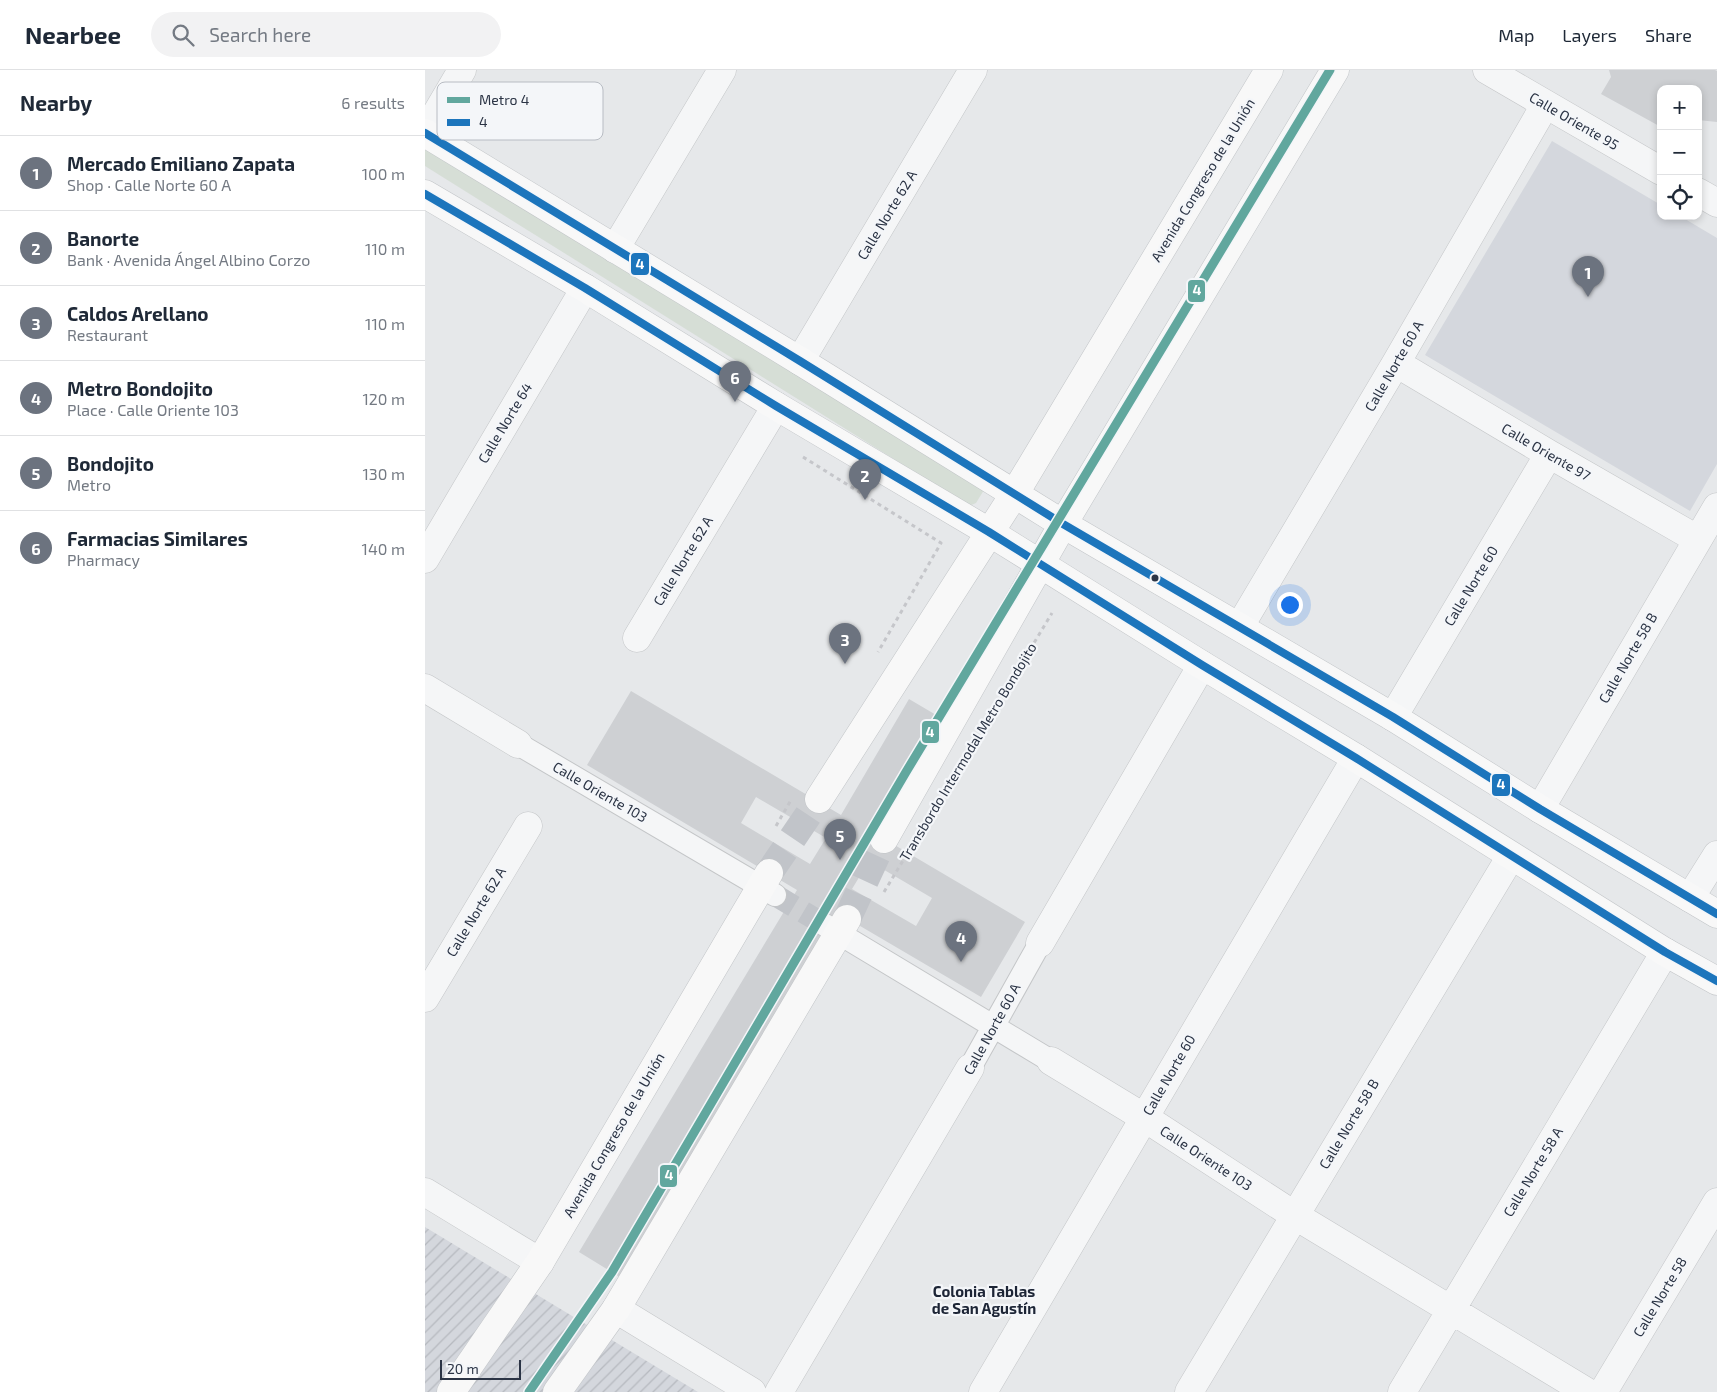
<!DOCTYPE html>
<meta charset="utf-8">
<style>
:root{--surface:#fff;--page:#f2f2f3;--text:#1f2937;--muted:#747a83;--line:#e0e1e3;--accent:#6c737f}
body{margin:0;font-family:"Exo 2",sans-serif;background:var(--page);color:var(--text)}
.controls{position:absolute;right:15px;top:15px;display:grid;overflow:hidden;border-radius:10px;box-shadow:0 2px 8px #0003}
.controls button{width:45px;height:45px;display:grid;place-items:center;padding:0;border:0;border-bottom:1px solid var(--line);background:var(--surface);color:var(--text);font:25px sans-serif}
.scale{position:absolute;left:15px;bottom:12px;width:81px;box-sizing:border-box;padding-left:5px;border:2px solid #2b3445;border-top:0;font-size:14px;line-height:18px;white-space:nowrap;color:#2b3445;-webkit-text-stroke:4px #f4f6f9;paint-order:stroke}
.you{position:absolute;left:864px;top:534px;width:18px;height:18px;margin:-12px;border:4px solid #fff;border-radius:50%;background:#1a73e8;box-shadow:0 0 0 8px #1a73e833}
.badge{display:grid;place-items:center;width:32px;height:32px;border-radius:50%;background:var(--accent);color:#fff;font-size:16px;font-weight:700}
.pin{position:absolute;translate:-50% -41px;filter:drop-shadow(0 1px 2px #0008)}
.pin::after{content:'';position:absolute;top:26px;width:18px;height:15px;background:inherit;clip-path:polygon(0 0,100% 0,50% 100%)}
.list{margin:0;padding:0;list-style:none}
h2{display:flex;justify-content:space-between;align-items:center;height:65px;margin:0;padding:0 20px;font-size:21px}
h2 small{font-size:16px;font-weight:400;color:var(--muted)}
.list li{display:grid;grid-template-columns:32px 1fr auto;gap:15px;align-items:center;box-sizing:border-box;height:75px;padding:0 20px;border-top:1px solid var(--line)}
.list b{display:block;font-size:19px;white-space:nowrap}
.list p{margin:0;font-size:16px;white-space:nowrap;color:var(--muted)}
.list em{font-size:16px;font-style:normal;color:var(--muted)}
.icon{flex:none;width:28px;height:28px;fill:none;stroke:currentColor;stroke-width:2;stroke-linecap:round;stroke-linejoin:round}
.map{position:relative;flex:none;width:1292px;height:1322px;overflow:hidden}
header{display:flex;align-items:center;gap:30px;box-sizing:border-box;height:70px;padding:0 25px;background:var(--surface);border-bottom:1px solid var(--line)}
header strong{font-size:24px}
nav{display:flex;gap:28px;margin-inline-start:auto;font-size:18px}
.search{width:350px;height:45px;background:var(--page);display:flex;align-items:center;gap:12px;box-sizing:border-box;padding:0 18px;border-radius:28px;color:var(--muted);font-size:19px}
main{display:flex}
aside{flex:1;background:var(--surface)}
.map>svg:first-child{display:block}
</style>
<header>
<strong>Nearbee</strong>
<div class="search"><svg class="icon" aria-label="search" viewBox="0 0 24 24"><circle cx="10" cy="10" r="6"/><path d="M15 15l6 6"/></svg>Search here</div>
<nav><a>Map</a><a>Layers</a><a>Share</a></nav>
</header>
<main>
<aside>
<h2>Nearby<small>6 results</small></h2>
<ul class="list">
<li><span class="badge">1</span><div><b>Mercado Emiliano Zapata</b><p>Shop · Calle Norte 60 A</p></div><em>100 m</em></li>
<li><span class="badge">2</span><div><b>Banorte</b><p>Bank · Avenida Ángel Albino Corzo</p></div><em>110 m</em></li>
<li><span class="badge">3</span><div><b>Caldos Arellano</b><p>Restaurant</p></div><em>110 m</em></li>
<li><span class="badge">4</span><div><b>Metro Bondojito</b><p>Place · Calle Oriente 103</p></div><em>120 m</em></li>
<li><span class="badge">5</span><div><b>Bondojito</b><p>Metro</p></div><em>130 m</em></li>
<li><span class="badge">6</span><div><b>Farmacias Similares</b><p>Pharmacy</p></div><em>140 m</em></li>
</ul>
</aside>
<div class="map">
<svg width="1292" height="1322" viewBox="0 0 1292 1322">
<defs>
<pattern id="industrial-furrows" width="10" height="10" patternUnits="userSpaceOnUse" patternTransform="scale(1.25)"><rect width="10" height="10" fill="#d4d7dd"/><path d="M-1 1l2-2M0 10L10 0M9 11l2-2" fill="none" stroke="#b6b9bf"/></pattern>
</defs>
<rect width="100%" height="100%" fill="#e6e8ea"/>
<path fill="#d4d7dd" d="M1127,71L1236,135V146H1255L1292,168V394L1265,441L1000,285Z"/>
<path fill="url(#industrial-furrows)" d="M0,1157L273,1322H0Z"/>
<path fill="#d6ded6" d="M0,68L559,420L551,433L544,436L0,96Z"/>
<path fill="#ced0d3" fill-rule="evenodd" d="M1184,0H1290L1292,1V52L1273,50V19H1236V57L1176,24L1186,7Z
M206,621L416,745L484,629L523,652L456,767L600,852L556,927L413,843L198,1209L154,1182L372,820L162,695ZM331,727L401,768L385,794L316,753ZM444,791L507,828L491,856L427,819Z"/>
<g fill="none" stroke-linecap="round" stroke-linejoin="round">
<path stroke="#c1c4c9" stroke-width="22" stroke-dasharray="22 11" stroke-linecap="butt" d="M350,825L400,855"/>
<path stroke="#c1c4c9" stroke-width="28" stroke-dasharray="28 14" stroke-linecap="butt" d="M344,803L394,729
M422,849L459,769"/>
<g stroke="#c4c6c8" stroke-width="24">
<path id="pedestrian" d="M93,674L350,825
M400,855L626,991
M545,998L615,873"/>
</g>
<g stroke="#c4c6c8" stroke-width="29">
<path id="minor" d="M0,63L37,0
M190,179L297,0
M375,291L548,0
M971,293L1124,384L1272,469
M0,489L160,218
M815,556L971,293L1120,35
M212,568L351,336
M0,618L93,674
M968,647L1124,384
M1115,739L1292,437
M1265,828L1292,785
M615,873L777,595
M0,928L103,756
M626,991L720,1048L869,1145L1162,1322
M0,1122L115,1192
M191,1239L327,1322
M354,1322L545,998
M558,1322L931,688
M764,1322L1086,786
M977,1322L1240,882
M1178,1322L1292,1132"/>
</g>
<g stroke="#c4c6c8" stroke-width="29">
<path id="tertiary" d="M1062,0L1236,101
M1273,122L1292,133"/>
</g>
<g stroke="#c2c5c8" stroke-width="29">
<path id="primary" d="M0,63L375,291L638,454L968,647L1115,739L1292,844
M0,124L160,218L351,336L564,462L777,595L931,688L1240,882L1292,911
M394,729L590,423L844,0
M459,769L638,454L910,0
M26,1322L115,1192L344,803
M132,1322L191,1239L422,849"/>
</g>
<path stroke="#c5c6ca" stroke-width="3" stroke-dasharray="4 4" stroke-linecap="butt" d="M378,387L516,473L453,582
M535,696L627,543
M351,756L366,730
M459,822L479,789"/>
<use href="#pedestrian" stroke="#f5f6f7" stroke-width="22"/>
<use href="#minor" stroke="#f5f6f7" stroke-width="28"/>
<use href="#tertiary" stroke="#f5f6f7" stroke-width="28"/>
<use href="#primary" stroke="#f8f8f8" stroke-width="28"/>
<g stroke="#f4f6f9" stroke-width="11">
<path id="bus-1" d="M0,63L375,291L638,454L968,647L1115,739L1292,844
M0,124L160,218L351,336L564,462L777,595L931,688L1240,882L1292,911"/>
</g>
<use href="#bus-1" stroke="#1c75bc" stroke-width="8"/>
<g stroke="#f4f6f9" stroke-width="12">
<path id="metro-1" d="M104,1322L187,1202L481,702L905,0"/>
</g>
<use href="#metro-1" stroke="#61a79e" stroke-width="9"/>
</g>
<circle fill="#2b3445" stroke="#f4f6f9" stroke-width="2" cx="730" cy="508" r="4.5"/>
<g text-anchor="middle" stroke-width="4.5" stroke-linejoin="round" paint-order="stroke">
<g font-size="14" fill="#2b3445" stroke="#f4f6f9">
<text transform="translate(1149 51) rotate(30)" y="5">Calle Oriente 95</text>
<text transform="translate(778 110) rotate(-59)" y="5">Avenida Congreso de la Unión</text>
<text transform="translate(462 145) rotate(-59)" y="5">Calle Norte 62 A</text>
<text transform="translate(969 296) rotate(-60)" y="5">Calle Norte 60 A</text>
<text transform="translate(80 353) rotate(-59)" y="5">Calle Norte 64</text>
<text transform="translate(1121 382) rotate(30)" y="5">Calle Oriente 97</text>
<text transform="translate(258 491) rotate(-59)" y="5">Calle Norte 62 A</text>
<text transform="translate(1046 516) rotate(-59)" y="5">Calle Norte 60</text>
<text transform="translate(1203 588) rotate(-60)" y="5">Calle Norte 58 B</text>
<text transform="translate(543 682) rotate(-59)" y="5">Transbordo Intermodal Metro Bondojito</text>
<text transform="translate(175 722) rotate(30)" y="5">Calle Oriente 103</text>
<text transform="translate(51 842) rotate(-59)" y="5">Calle Norte 62 A</text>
<text transform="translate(567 959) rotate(-61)" y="5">Calle Norte 60 A</text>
<text transform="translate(744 1005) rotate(-60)" y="5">Calle Norte 60</text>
<text transform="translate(924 1054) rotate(-59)" y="5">Calle Norte 58 B</text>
<text transform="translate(189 1065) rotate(-60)" y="5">Avenida Congreso de la Unión</text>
<text transform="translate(781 1088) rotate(33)" y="5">Calle Oriente 103</text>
<text transform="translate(1108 1102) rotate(-59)" y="5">Calle Norte 58 A</text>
<text transform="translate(1235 1227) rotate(-59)" y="5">Calle Norte 58</text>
</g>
<g font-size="15" font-weight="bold" fill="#1d2536" stroke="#f4f6f9">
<text x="559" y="1227">Colonia Tablas<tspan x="559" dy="17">de San Agustín</tspan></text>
</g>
</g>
<rect x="12" y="12" width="166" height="58" rx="8" fill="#f4f6f9" stroke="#b8bcc3" stroke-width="1"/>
<rect x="22" y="27" width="23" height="6" fill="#61a79e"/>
<rect x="22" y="49" width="23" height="7" fill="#1c75bc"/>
<g font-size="14" fill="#2b3445">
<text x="54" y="35">Metro 4</text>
<text x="54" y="57">4</text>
</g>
<g stroke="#f4f6f9" stroke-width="2">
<rect x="205" y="182" width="20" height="24" rx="5" fill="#1c75bc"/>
<rect x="762" y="209" width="19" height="24" rx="5" fill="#61a79e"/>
<rect x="496" y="650" width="19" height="24" rx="5" fill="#61a79e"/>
<rect x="1066" y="703" width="20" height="24" rx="5" fill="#1c75bc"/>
<rect x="234" y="1094" width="19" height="24" rx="5" fill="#61a79e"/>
</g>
<g font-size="14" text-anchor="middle" font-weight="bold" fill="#fff">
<text x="215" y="199">4</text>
<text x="772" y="225">4</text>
<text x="505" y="667">4</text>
<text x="1076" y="719">4</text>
<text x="244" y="1110">4</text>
</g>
</svg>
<div class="controls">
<button>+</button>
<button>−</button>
<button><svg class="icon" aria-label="locate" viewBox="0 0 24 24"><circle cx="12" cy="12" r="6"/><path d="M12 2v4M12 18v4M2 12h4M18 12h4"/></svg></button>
</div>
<div class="scale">20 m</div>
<div class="you"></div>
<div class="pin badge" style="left:1163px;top:227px">1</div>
<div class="pin badge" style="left:440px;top:430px">2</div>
<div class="pin badge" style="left:420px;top:594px">3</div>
<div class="pin badge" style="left:536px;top:892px">4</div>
<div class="pin badge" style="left:415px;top:790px">5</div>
<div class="pin badge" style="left:310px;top:332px">6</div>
</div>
</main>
